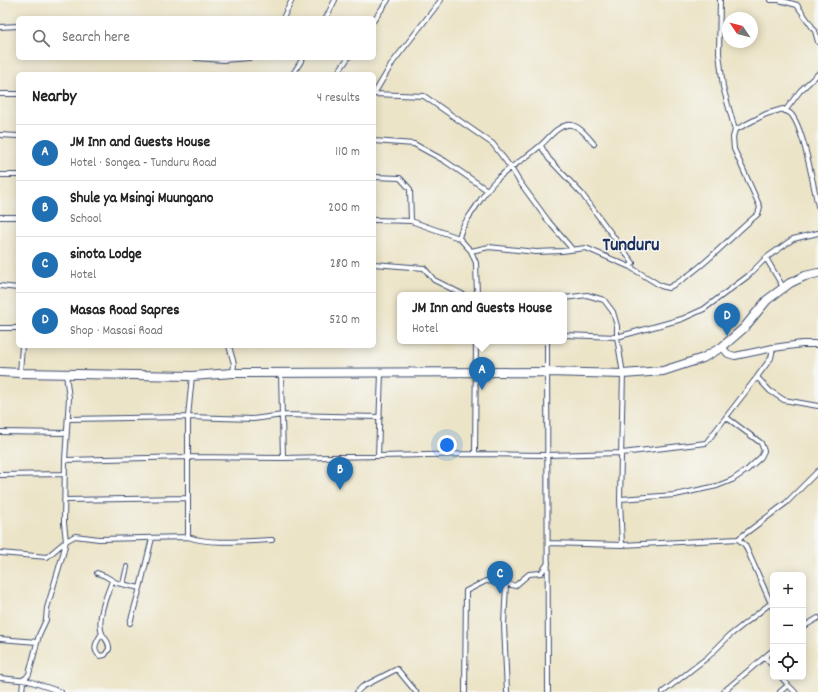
<!DOCTYPE html>
<meta charset="utf-8">
<style>
:root{--surface:#fff;--page:#f2f2f2;--text:#222;--muted:#767676;--line:#e0e0e0;--accent:#1f6fb2}
body{margin:0;font-family:Dekko,sans-serif;background:var(--page);color:var(--text)}
.controls{position:absolute;right:12px;bottom:12px;display:grid;overflow:hidden;border-radius:6px;box-shadow:0 2px 10px #0003}
.controls button{width:36px;height:36px;display:grid;place-items:center;padding:0;border:0;border-bottom:1px solid var(--line);background:var(--surface);color:var(--text);font:20px sans-serif}
.compass{position:absolute;left:722px;top:12px;width:36px;height:36px;border-radius:50%;background:var(--surface);box-shadow:0 2px 10px #0003;rotate:305deg}
.you{position:absolute;left:447px;top:445px;width:14px;height:14px;margin:-10px;border:3px solid #fff;border-radius:50%;background:#1a73e8;box-shadow:0 0 0 6px #1a73e833}
.badge{display:grid;place-items:center;width:26px;height:26px;border-radius:50%;background:var(--accent);color:#fff;font-size:13px;font-weight:700}
.pin{position:absolute;translate:-50% -33px;filter:drop-shadow(0 1px 2px #0008)}
.pin::after{content:'';position:absolute;top:21px;width:14px;height:12px;background:inherit;clip-path:polygon(0 0,100% 0,50% 100%)}
.popup{position:absolute;left:397px;top:292px;width:170px;height:52px;box-sizing:border-box;display:grid;place-content:center;border-radius:6px;background:var(--surface);filter:drop-shadow(0 1px 3px #0005);font-size:13px;white-space:nowrap;color:var(--muted)}
.popup b{font-size:15px;color:var(--text)}
.popup::after{content:'';position:absolute;left:50%;top:100%;margin-left:-8px;border:8px solid transparent;border-top-color:var(--surface)}
.list{margin:0;padding:0;list-style:none}
h2{display:flex;justify-content:space-between;align-items:center;height:52px;margin:0;padding:0 16px;font-size:17px}
h2 small{font-size:13px;font-weight:400;color:var(--muted)}
.list li{display:grid;grid-template-columns:26px 1fr auto;gap:12px;align-items:center;box-sizing:border-box;height:56px;padding:0 16px;border-top:1px solid var(--line)}
.list b{display:block;font-size:15px;white-space:nowrap}
.list p{margin:0;font-size:13px;white-space:nowrap;color:var(--muted)}
.list em{font-size:13px;font-style:normal;color:var(--muted)}
.icon{flex:none;width:22px;height:22px;fill:none;stroke:currentColor;stroke-width:2;stroke-linecap:round;stroke-linejoin:round}
.map{position:relative;flex:none;width:818px;height:692px;overflow:hidden}
.search{position:absolute;background:var(--surface);box-shadow:0 2px 10px #0003;left:16px;top:16px;width:360px;height:44px;display:flex;align-items:center;gap:10px;box-sizing:border-box;padding:0 14px;border-radius:6px;color:var(--muted);font-size:15px}
.panel{position:absolute;background:var(--surface);box-shadow:0 2px 10px #0003;left:16px;top:72px;width:360px;height:276px;border-radius:6px}
.map>svg:first-child{display:block}
</style>
<div class="map">
<svg width="818" height="692" viewBox="0 0 818 692">
<rect width="100%" height="100%" fill="#f6f6f2"/>
<filter id="ink" filterUnits="userSpaceOnUse"><feTurbulence type="fractalNoise" baseFrequency=".025" numOctaves="2"/><feDisplacementMap in="SourceGraphic" scale="8" xChannelSelector="R" yChannelSelector="G"/><feConvolveMatrix kernelMatrix="1 2 1 2 8 2 1 2 1" color-interpolation-filters="sRGB"/></filter>
<filter id="wash" filterUnits="userSpaceOnUse"><feTurbulence type="fractalNoise" baseFrequency=".012" numOctaves="4" result="noise"/><feDisplacementMap in="SourceGraphic" scale="16" xChannelSelector="R" yChannelSelector="G"/><feGaussianBlur stdDeviation="0.9" result="paint"/><feColorMatrix in="noise" values="0 0 0 0 0 0 0 0 0 0 0 0 0 0 0 0 0 1.4 0 .05"/><feComposite in="paint" operator="in"/></filter>
<g filter="url(#wash)">
<rect width="100%" height="100%" fill="#ece4c7"/>
</g>
<g filter="url(#ink)">
<g fill="none" stroke-linecap="round" stroke-linejoin="round">
<g stroke="#3a4a6e" stroke-width="6">
<path id="street" d="M720,0L719,53L723,87L735,130
M770,0H779L797,5L815,31L818,42
M283,18L292,0
M326,18L335,0
M374,20L388,0
M0,27L18,26
M196,58L223,60L249,58
M293,74L303,58
M337,74L348,58
M0,94H18
M374,94L424,96L493,144L511,168L519,181L549,222L572,249
M374,94L393,62L441,0
M785,111L800,91L818,74
M0,135L18,136
M374,141L414,144L445,161L487,190
M541,146L549,159L582,194L633,263L630,267
M0,175H18
M374,177L400,178L410,189L411,221
M0,217H18
M374,220L411,221L459,238
M471,251L489,247L536,252L562,251L586,248L630,267L661,286L668,288C700,272 730,237 758,214L760,207L734,149L733,137L735,130L766,114L783,109C785,111 789,112 791,114C804,129 813,185 818,206
M766,258L783,287
M374,264L424,268L434,280L464,295
M0,286L18,288
M477,295L476,263L471,251L459,238C461,227 467,220 473,211C480,201 486,190 495,181C509,167 527,158 541,145C549,138 556,127 567,125C578,123 588,137 594,144
M564,298L587,295L604,300L613,312L617,326V337L623,374L620,499L622,545
M0,328H18
M564,335L617,337L682,319L704,309L748,276L766,258L793,239L818,233
M547,341L548,692
M229,346L234,364L233,373
M20,373L22,346
M281,373L283,458
M757,377L770,391L784,400L818,406
M68,419L188,417L253,419L283,415L380,417
M0,432L67,433
M475,454L476,341
M378,456L381,373
M65,460L188,457L283,458L475,454L547,455L622,453L706,443L757,377L771,358L773,348
M0,475L65,474
M620,499L675,495L717,486L732,480L747,470L761,457L764,451L761,443L726,417
M65,500L188,498
M188,537V417L192,376
M738,539L786,503L818,471
M548,543L622,545L738,539L745,545L773,608
M0,553L47,557L66,541L75,536L99,539L188,537C211,545 246,541 272,540
M97,573L105,576L117,583L140,588
M506,583L504,625L507,692
M123,584L127,567
M130,623L140,588L152,538
M803,627L818,618
M102,633C97,641 91,649 100,656L105,655L109,649C110,640 102,638 101,630C98,613 107,596 112,581
M0,639L37,642
M765,657L773,667
M0,678L29,681L61,692
M22,680L26,678L29,674L39,635L46,620L47,608L63,554L66,541L64,523L65,460L69,398L66,374
M788,685L795,692
M22,692L23,681
M357,692L362,687L397,669L416,692
M465,692L466,591L486,581L506,583L515,586L529,574L541,573L548,563
M663,692L708,657L729,636L771,603
M723,692L773,650
M780,692L788,685L781,677"/>
</g>
<g stroke="#3a4a6e" stroke-width="8">
<path id="secondary" d="M722,347L728,354L735,356L773,348L802,344H818"/>
</g>
<g stroke="#3a4a6e" stroke-width="10">
<path id="highway" d="M0,372L20,373L192,376L233,373L547,372L623,374L663,371L703,358L722,347L744,328L767,300L790,283L805,276L818,273"/>
</g>
<use href="#street" stroke="#fff" stroke-width="4"/>
<use href="#secondary" stroke="#fff" stroke-width="6"/>
<use href="#highway" stroke="#fff" stroke-width="8"/>
</g>
</g>
<g text-anchor="middle" stroke-width="3" stroke-linejoin="round" paint-order="stroke">
<g font-size="19" font-weight="bold" fill="#1b2f5e" stroke="#f6f6f2">
<text x="631" y="250">Tunduru</text>
</g>
</g>
</svg>
<div class="controls">
<button>+</button>
<button>−</button>
<button><svg class="icon" aria-label="locate" viewBox="0 0 24 24"><circle cx="12" cy="12" r="6"/><path d="M12 2v4M12 18v4M2 12h4M18 12h4"/></svg></button>
</div>
<svg class="compass" viewBox="-18 -18 36 36"><path d="M0-13l5 13h-10z" fill="#e53935"/><path d="M0 13l5-13h-10z" fill="#767676"/></svg>
<div class="you"></div>
<div class="pin badge" style="left:482px;top:390px">A</div>
<div class="popup"><b>JM Inn and Guests House</b>Hotel</div>
<div class="pin badge" style="left:340px;top:490px">B</div>
<div class="pin badge" style="left:500px;top:594px">C</div>
<div class="pin badge" style="left:727px;top:336px">D</div>
<div class="search"><svg class="icon" aria-label="search" viewBox="0 0 24 24"><circle cx="10" cy="10" r="6"/><path d="M15 15l6 6"/></svg>Search here</div>
<section class="panel">
<h2>Nearby<small>4 results</small></h2>
<ul class="list">
<li><span class="badge">A</span><div><b>JM Inn and Guests House</b><p>Hotel · Songea - Tunduru Road</p></div><em>110 m</em></li>
<li><span class="badge">B</span><div><b>Shule ya Msingi Muungano</b><p>School</p></div><em>200 m</em></li>
<li><span class="badge">C</span><div><b>sinota Lodge</b><p>Hotel</p></div><em>280 m</em></li>
<li><span class="badge">D</span><div><b>Masas Road Sapres</b><p>Shop · Masasi Road</p></div><em>520 m</em></li>
</ul>
</section>
</div>
